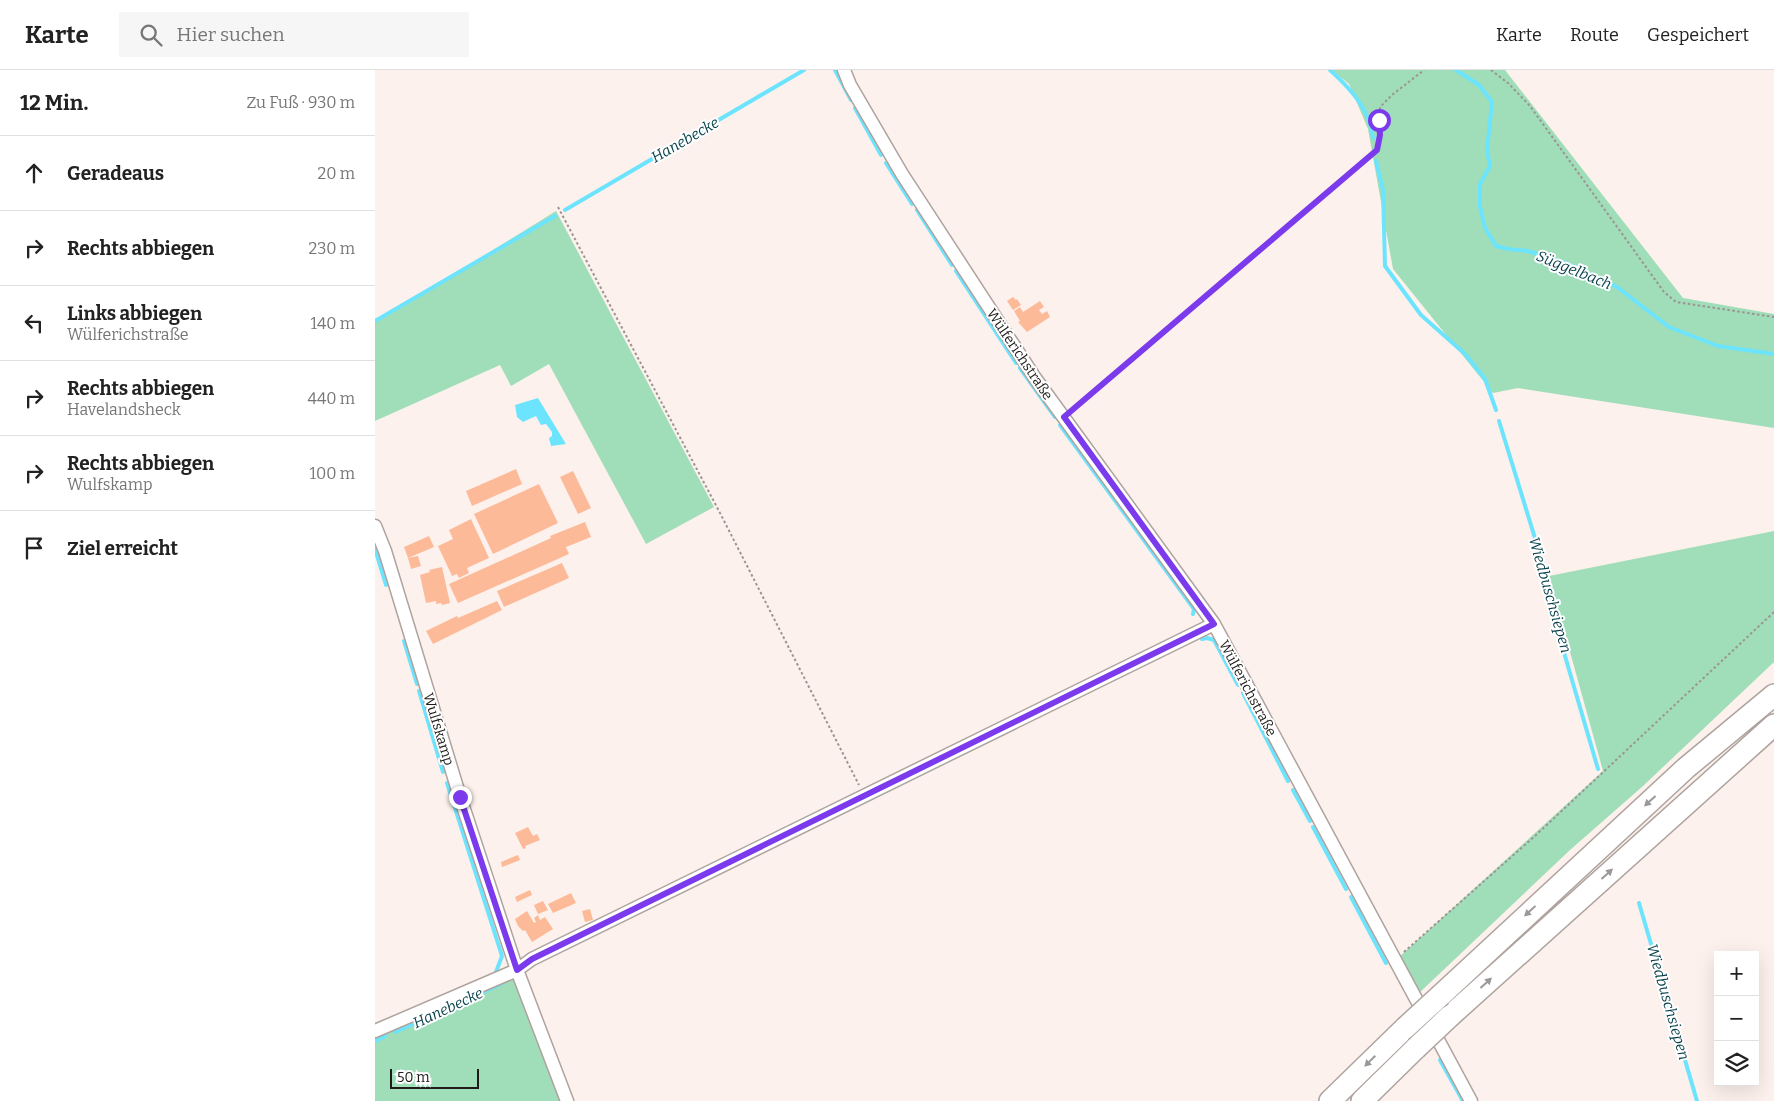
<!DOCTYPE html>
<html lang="de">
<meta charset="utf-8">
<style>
:root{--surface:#fff;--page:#f6f6f6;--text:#222;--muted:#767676;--line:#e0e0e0}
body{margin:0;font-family:Bitter,serif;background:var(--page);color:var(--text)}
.controls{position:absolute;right:15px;bottom:15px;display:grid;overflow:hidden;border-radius:0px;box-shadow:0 5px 20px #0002}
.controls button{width:45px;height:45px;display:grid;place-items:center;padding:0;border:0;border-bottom:1px solid var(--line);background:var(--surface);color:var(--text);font:25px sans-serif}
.scale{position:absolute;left:15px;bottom:12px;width:89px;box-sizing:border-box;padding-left:5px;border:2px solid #1e1b19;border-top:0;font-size:14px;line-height:18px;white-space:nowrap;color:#1e1b19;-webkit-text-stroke:4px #fff;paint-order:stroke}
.stop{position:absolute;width:15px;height:15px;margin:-11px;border:4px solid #7c3aed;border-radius:50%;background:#fff}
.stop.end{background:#7c3aed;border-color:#fff;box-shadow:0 1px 5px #0008}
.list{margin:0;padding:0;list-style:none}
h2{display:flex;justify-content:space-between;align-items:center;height:65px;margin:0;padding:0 20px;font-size:21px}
h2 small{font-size:16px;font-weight:400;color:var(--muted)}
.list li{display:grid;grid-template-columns:32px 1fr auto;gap:15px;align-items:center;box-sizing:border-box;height:75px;padding:0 20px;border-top:1px solid var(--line)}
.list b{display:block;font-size:19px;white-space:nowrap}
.list p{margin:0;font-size:16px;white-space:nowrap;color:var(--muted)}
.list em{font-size:16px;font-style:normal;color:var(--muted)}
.icon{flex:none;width:28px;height:28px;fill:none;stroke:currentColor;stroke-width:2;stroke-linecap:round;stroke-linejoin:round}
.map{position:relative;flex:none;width:1399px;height:1031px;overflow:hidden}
header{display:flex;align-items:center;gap:30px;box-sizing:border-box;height:70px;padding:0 25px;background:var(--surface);border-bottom:1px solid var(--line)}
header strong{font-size:24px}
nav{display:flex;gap:28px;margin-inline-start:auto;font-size:18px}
.search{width:350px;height:45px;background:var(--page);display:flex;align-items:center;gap:12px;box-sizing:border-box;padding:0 18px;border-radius:0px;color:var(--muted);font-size:19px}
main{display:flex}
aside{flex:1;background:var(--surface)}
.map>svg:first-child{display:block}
</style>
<header>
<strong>Karte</strong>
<div class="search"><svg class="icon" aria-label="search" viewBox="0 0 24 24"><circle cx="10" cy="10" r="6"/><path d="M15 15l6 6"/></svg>Hier suchen</div>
<nav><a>Karte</a><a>Route</a><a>Gespeichert</a></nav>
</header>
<main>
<aside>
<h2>12 Min.<small>Zu Fuß · 930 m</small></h2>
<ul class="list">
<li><svg class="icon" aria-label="ahead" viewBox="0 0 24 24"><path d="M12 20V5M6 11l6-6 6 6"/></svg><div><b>Geradeaus</b></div><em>20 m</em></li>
<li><svg class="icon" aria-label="right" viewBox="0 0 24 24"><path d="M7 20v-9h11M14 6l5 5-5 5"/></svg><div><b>Rechts abbiegen</b></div><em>230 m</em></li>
<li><svg class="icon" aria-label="left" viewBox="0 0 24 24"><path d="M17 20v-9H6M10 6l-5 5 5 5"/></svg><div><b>Links abbiegen</b><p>Wülferichstraße</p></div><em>140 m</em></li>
<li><svg class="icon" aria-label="right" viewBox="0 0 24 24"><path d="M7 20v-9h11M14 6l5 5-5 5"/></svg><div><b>Rechts abbiegen</b><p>Havelandsheck</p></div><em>440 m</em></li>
<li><svg class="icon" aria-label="right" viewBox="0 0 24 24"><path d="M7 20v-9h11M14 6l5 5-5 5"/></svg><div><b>Rechts abbiegen</b><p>Wulfskamp</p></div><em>100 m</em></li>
<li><svg class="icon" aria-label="arrive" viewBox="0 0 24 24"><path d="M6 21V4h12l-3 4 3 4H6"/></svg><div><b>Ziel erreicht</b></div></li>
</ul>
</aside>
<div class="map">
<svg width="1399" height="1031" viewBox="0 0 1399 1031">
<rect width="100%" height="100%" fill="#fcf1ec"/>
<path fill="#a0ddb9" d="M957,0H1130L1308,228L1399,244V358L1143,318L1118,323L1018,199L993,59L974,14Z
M181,141L339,437L271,474L174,294L136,316L125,295L0,351V253Z
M1399,461V592L1268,716L1195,780L1043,924L1023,888L1228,701L1174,506Z
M138,906L186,1031H0V963Z"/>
<path fill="#6ce4fe" d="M163,328L191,374L176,376L174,368L177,366V362L171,354L166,355L161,346L148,352L142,347L140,335Z"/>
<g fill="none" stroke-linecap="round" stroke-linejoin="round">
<path stroke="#6ce4fe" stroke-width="4" d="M460,0L476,30
M955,0C976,19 995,40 998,68
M1081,0L1104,15L1117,32L1112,80L1115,96L1105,114V137L1110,158L1121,176L1133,179L1153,181L1196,195L1242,217L1294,257L1343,276L1399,284
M480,38L506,85
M1001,91L1008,120L1010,196L1046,245L1090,284L1110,309L1121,340
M511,93L537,134
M190,140L429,0
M542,140L577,195
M581,201L641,293
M0,251L180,146
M645,298L680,347
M1124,351L1171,504L1190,586L1223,699
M685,355L819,539L818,544
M0,479L11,515
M827,569L832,568L839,570L863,615
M29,571L42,614
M44,621L68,702
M868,623L913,711
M72,713L127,886L121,902
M918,720L935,751
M938,757L971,819
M976,827L1011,893
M1264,833L1322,1031
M20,962L126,914
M0,971L10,966
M1065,990L1088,1031"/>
</g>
<path fill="#fdba99" d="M638,227L641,230L642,229L646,235L638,240L632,231Z
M665,231L669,237L664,240L667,244L672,241L675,247L652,262L643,252L645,251L639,241L645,237L648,242Z
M141,399L147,414L97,436L91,421Z
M198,401L216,438L203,444L185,407Z
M164,414L183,453L118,484L99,444Z
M96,449L114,488L92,498L94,503L84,508L82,504L77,506L63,476L78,469L74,460Z
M210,452L216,467L191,477L194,484L83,533L74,514L176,468L175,466Z
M54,466L59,477L33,488L29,477Z
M43,486L46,496L36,499L33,488Z
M187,493L194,508L129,537L122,521Z
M67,497L75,533L67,535L66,533L61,534V531L51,533L45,505L55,502L54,500Z
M122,531L127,540L58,574L51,561L82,546L83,548Z
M153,757L158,766L162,764L165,770L150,776L151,778L148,779L140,763Z
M143,785L145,790L127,797L126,792Z
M155,820L157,825L142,832L140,827Z
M196,823L201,833L178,843L173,834Z
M168,831L173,840L163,844L159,835Z
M215,839L218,850L210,852L207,841Z
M152,841L159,853L161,852L159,848L163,845L165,850L170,847L178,859L157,872L150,860L148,861L143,856L140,849Z"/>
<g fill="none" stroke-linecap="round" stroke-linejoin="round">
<g stroke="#aea39e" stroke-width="15">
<path id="minor" d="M469,0L475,15L527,104L660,308L839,554L1096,1031
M0,456L10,481L85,727L142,900L192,1031
M0,961L142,900L157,889L839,554"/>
</g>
<g stroke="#aea39e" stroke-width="24">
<path id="trunk" d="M1066,925L1311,698L1399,625
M1075,946L1399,655
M955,1031L1030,958
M987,1031L1041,978"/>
</g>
<path stroke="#9c9491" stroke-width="2" stroke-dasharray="2.5 2.5" stroke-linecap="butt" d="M1116,0L1134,14L1155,36L1289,222L1301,232L1399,247
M183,137L344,441L484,715
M698,339L1002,80L1005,65V37L1017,25L1049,0
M1029,882L1161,765L1399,542"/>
<use href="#minor" stroke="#fff" stroke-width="12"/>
<use href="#trunk" stroke="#fff" stroke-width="21"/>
<g stroke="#aea39e" stroke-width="24" stroke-linecap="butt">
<path id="trunk-bridge" d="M1030,958L1066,925
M1041,978L1075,946"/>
</g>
<use href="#trunk-bridge" stroke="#fff" stroke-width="21"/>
</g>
<defs><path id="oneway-solid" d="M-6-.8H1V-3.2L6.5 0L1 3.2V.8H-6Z" transform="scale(1.25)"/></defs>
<g fill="#9a9898">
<use href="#oneway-solid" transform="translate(1275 731) rotate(138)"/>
<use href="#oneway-solid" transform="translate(1232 804) rotate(-42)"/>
<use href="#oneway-solid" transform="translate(1155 841) rotate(137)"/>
<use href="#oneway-solid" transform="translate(1111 913) rotate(-42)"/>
<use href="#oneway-solid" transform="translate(995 991) rotate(135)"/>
</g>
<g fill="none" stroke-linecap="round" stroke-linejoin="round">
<path stroke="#7c3aed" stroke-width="6" d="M85,727L142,900L157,889L839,554L689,347L1002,80L1005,65L1004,50"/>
</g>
<g text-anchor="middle" stroke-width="4" stroke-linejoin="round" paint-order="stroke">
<g font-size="14" fill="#1e1b19" stroke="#fff">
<text transform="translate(645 284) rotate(56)" y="5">Wülferichstraße</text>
<text transform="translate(873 618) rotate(62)" y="5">Wülferichstraße</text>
<text transform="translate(64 659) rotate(73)" y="5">Wulfskamp</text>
</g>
<g font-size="15" font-style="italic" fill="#043e49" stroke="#fff">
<text transform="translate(310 70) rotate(-30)" y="5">Hanebecke</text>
<text transform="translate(1199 200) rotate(22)" y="5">Süggelbach</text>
<text transform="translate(1175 525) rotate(74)" y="5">Wiedbuschsiepen</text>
<text transform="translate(1293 932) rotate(74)" y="5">Wiedbuschsiepen</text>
<text transform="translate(73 938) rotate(-25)" y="5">Hanebecke</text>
</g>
</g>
</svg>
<div class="controls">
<button>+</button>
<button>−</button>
<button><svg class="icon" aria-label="layers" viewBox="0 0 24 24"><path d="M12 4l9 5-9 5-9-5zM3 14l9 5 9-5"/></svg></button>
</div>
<div class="scale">50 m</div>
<div class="stop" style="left:1004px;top:50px"></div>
<div class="stop end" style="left:85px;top:727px"></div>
</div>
</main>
